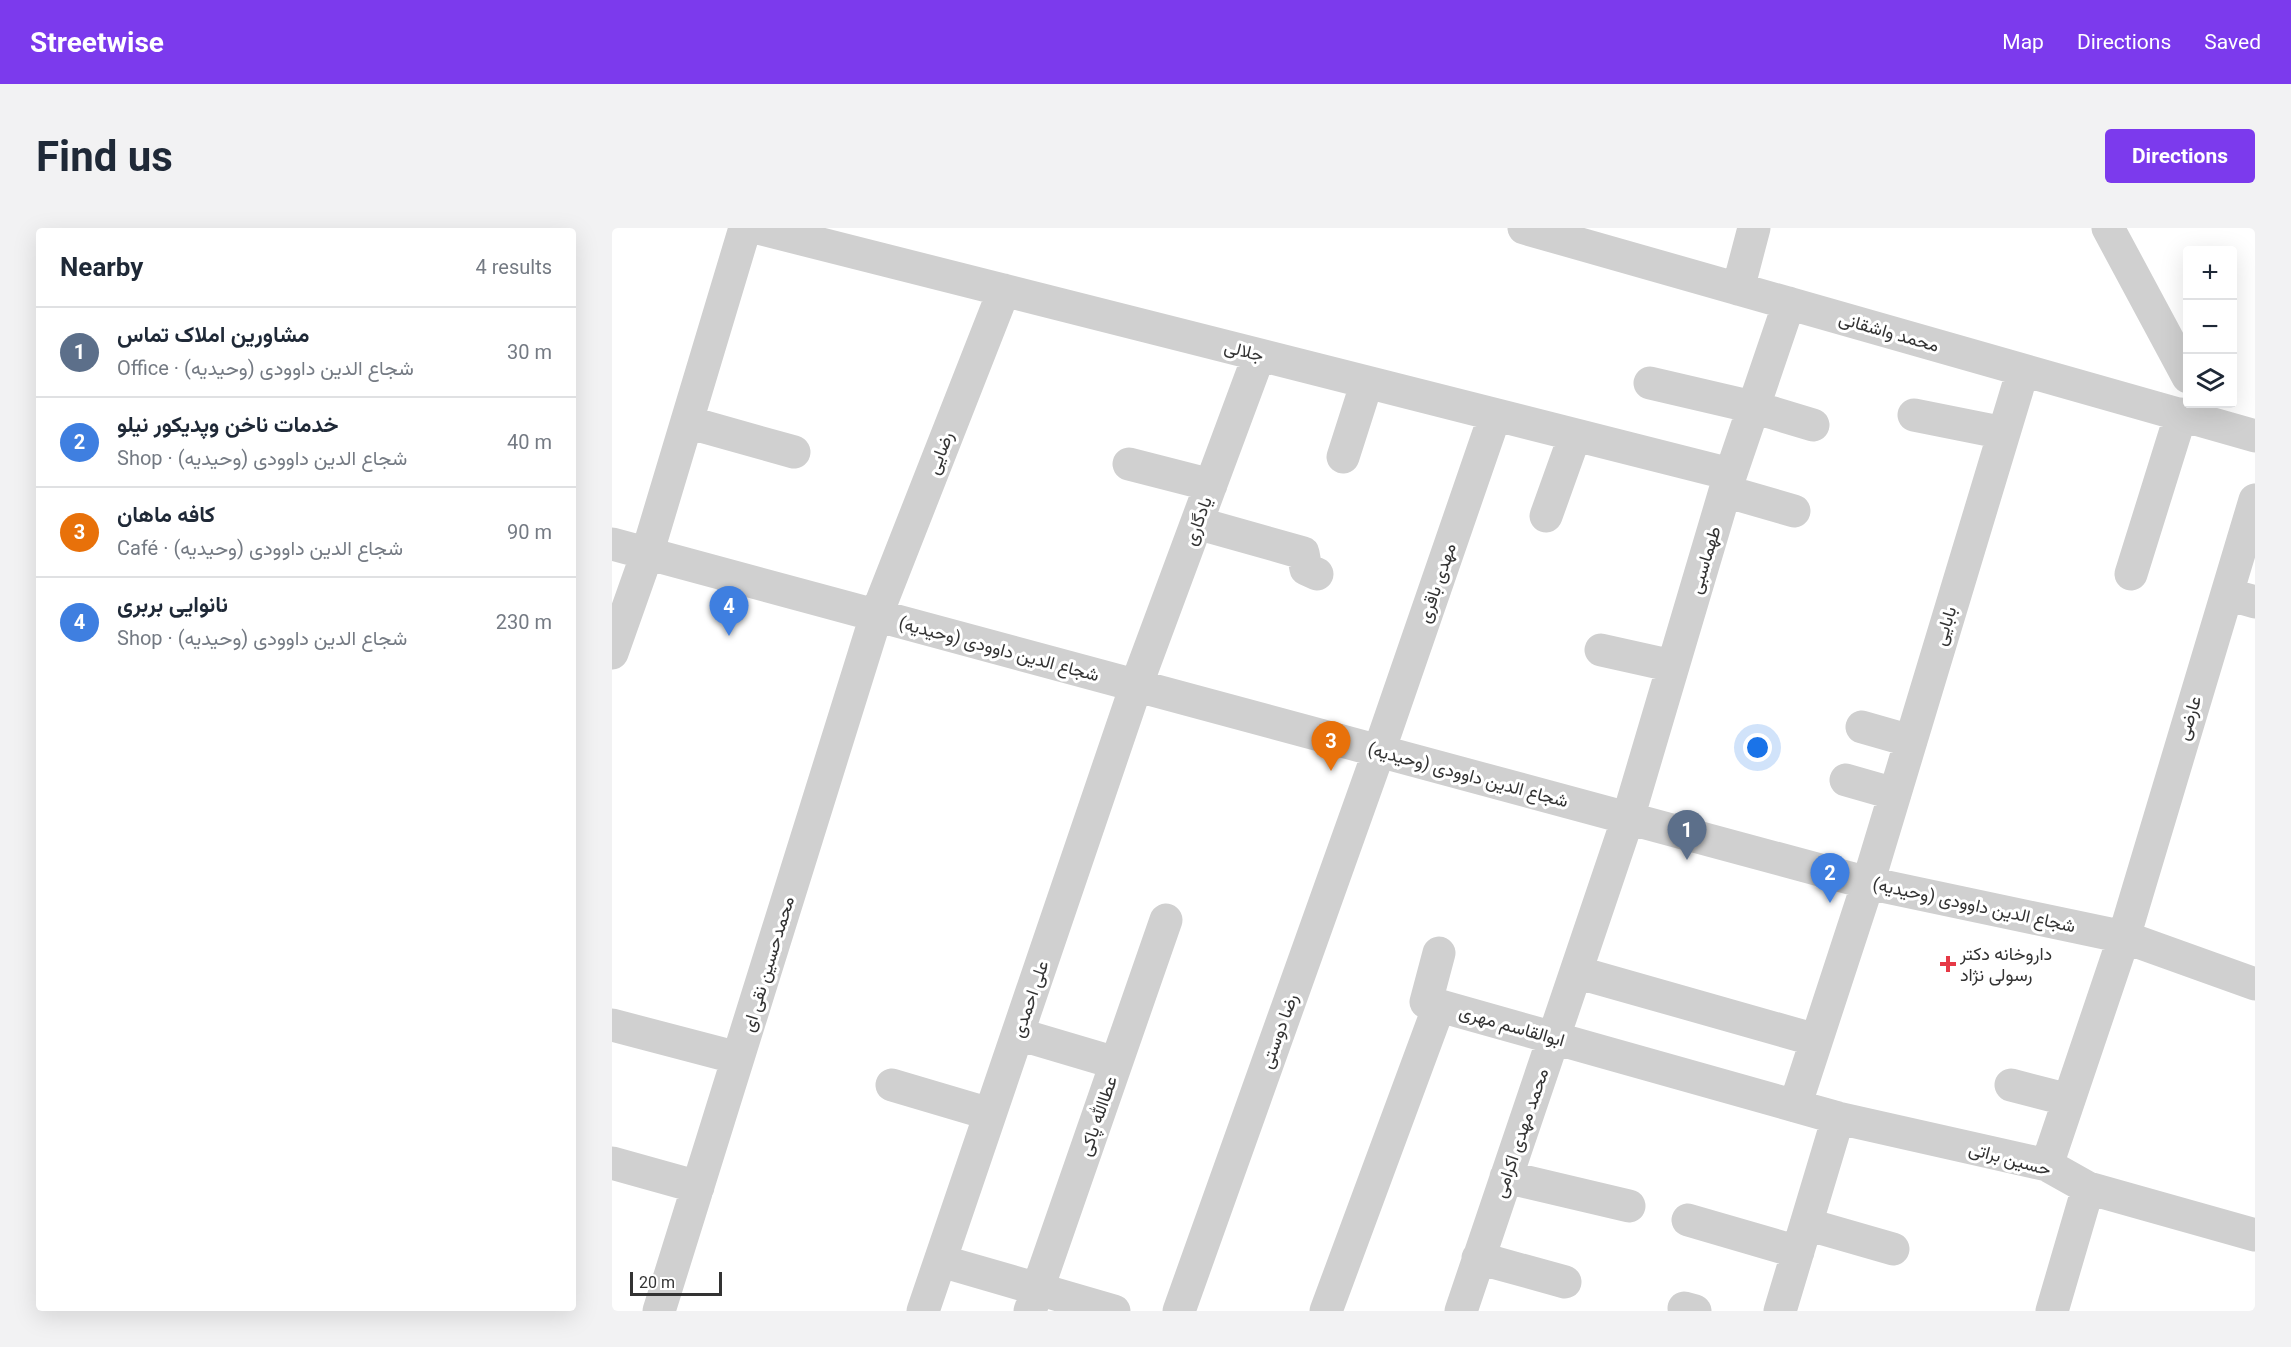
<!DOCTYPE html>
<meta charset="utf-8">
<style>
:root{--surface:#fff;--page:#f2f2f3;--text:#1f2937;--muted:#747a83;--line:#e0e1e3;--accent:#7c3aed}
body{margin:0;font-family:Roboto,Vazirmatn,sans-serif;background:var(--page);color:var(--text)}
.controls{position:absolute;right:18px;top:18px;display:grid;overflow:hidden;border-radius:6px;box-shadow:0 6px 24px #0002}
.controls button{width:54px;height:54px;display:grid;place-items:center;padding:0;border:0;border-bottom:2px solid var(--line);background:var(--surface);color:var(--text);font:30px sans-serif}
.scale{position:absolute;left:18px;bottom:15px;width:92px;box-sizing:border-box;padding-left:6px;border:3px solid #333;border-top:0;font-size:16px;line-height:21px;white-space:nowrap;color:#333;-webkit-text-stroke:4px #fff;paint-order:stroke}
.you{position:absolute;left:1146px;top:520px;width:21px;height:21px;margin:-15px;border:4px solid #fff;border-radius:50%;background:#1a73e8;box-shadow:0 0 0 9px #1a73e833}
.badge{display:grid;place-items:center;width:39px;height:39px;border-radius:50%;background:var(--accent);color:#fff;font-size:20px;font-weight:700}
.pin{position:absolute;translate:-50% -50px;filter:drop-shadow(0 2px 3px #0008)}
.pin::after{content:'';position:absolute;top:32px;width:21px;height:18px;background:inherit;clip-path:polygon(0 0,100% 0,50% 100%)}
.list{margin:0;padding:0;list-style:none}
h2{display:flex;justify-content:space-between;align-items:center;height:78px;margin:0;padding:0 24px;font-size:26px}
h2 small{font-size:20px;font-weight:400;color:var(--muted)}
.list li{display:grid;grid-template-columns:39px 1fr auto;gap:18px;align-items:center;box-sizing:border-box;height:90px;padding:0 24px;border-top:2px solid var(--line)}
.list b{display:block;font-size:22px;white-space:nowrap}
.list p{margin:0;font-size:20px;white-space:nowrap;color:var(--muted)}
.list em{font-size:20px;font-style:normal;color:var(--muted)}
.icon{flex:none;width:33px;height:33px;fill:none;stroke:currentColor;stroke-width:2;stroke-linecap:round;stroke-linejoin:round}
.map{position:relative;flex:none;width:1643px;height:1083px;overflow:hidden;border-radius:6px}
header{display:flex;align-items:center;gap:36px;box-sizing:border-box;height:84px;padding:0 30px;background:var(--accent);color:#fff}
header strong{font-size:28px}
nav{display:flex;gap:33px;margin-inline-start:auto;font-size:21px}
.intro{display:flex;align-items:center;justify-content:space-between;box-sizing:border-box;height:144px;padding:0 36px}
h1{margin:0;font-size:42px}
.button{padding:15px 27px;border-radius:6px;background:var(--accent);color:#fff;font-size:21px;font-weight:700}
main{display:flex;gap:36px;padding:0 36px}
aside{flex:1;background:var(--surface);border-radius:6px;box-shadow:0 6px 24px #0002}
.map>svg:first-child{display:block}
</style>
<header>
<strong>Streetwise</strong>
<nav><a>Map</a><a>Directions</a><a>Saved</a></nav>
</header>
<div class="intro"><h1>Find us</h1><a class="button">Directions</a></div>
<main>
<aside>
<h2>Nearby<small>4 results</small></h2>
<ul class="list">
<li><span class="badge" style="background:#5c6f8a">1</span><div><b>مشاورین املاک تماس</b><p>Office · شجاع الدین داوودی (وحیدیه)</p></div><em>30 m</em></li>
<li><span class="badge" style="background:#3f7fe0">2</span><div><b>خدمات ناخن وپديكور نيلو</b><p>Shop · شجاع الدین داوودی (وحیدیه)</p></div><em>40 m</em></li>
<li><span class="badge" style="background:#e8710a">3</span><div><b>کافه ماهان</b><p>Café · شجاع الدین داوودی (وحیدیه)</p></div><em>90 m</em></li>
<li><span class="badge" style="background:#3f7fe0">4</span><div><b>نانوایی بربری</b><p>Shop · شجاع الدین داوودی (وحیدیه)</p></div><em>230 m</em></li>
</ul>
</aside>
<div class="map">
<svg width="1643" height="1083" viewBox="0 0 1643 1083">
<rect width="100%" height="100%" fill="#fff"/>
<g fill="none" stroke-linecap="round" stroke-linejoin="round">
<path stroke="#d0d0d0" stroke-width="33" d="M146,0L1118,246
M912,0L1643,208
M1496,0L1576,149
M1126,61L1142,0
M1038,155L1141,179L1201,197
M1302,187L1392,205
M75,194L182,224
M731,229L755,154
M517,236L599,257
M1113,263L1182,283
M934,288L963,207
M585,295L691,325L694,341L705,346
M0,316L1256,655L1512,709L1643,756
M1519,346L1569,186
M1615,366L1643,374
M989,422L1061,438
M0,425L35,326L133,0
M1250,499L1299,513
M1234,552L1283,566
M827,725L814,774L1226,890L1435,937L1476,960L1643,1007
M964,744L1204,812
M0,797L126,830
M406,806L504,835
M280,857L378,886
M1399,857L1457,872
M1183,878L1256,655L1411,142
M0,935L86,959
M1435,937L1512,709L1643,272
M894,949L1017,978
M1076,992L1186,1024
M1194,996L1281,1021
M866,1030L953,1054
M329,1033L502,1083
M1072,1080L1083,1083
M47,1083L264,388L392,62
M311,1083L524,458L647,127
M418,1083L554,692
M567,1083L767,523L883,187
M714,1083L827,778
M849,1083L1016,590L1113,263L1177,75
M1168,1083L1226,890
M1440,1083L1476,960"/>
</g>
<path fill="#e63946" stroke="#fff" stroke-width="2" d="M1333 727h6v6h6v6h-6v6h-6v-6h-6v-6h6z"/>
<g text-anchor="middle" stroke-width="6" stroke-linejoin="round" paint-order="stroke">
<g font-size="18" fill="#333" stroke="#fff">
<text transform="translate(1277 104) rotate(16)" y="6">محمد واشقانی</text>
<text transform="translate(632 123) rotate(14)" y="6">جلالی</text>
<text transform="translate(328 225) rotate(-69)" y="6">رضایی</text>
<text transform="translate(586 293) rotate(-70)" y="6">یادگاری</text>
<text transform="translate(1093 332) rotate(-73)" y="6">طهماسبی</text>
<text transform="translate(825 355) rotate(-71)" y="6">مهدی باقری</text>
<text transform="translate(1333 398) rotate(-73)" y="6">بابایی</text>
<text transform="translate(387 421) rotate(15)" y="6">شجاع الدین داوودی (وحیدیه)</text>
<text transform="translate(1577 490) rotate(-73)" y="6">عارضی</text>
<text transform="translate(856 547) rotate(15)" y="6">شجاع الدین داوودی (وحیدیه)</text>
<text transform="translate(1362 677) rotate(12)" y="6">شجاع الدین داوودی (وحیدیه)</text>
<text transform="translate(156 736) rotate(-73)" y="6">محمدحسین نقی ای</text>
<text transform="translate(418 771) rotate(-71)" y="6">علی احمدی</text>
<text transform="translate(900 798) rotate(16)" y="6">ابوالقاسم مهری</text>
<text transform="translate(667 803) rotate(-70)" y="6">رضا دوستی</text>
<text transform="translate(486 888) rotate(-71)" y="6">عطاالله پاکی</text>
<text transform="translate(909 905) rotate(-71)" y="6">محمد مهدی اکرامی</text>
<text transform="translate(1398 931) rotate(15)" y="6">حسین براتی</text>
</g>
<g font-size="18" fill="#333" stroke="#fff" text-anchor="start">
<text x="1348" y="732">داروخانه دکتر<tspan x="1348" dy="21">رسولی نژاد</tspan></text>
</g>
</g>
</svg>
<div class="controls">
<button>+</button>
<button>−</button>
<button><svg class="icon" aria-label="layers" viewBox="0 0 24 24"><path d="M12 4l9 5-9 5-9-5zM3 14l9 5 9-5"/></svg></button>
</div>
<div class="scale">20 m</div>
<div class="you"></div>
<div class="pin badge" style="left:1075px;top:632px;background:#5c6f8a">1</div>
<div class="pin badge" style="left:1218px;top:675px;background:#3f7fe0">2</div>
<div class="pin badge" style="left:719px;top:543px;background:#e8710a">3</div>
<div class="pin badge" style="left:117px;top:408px;background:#3f7fe0">4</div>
</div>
</main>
